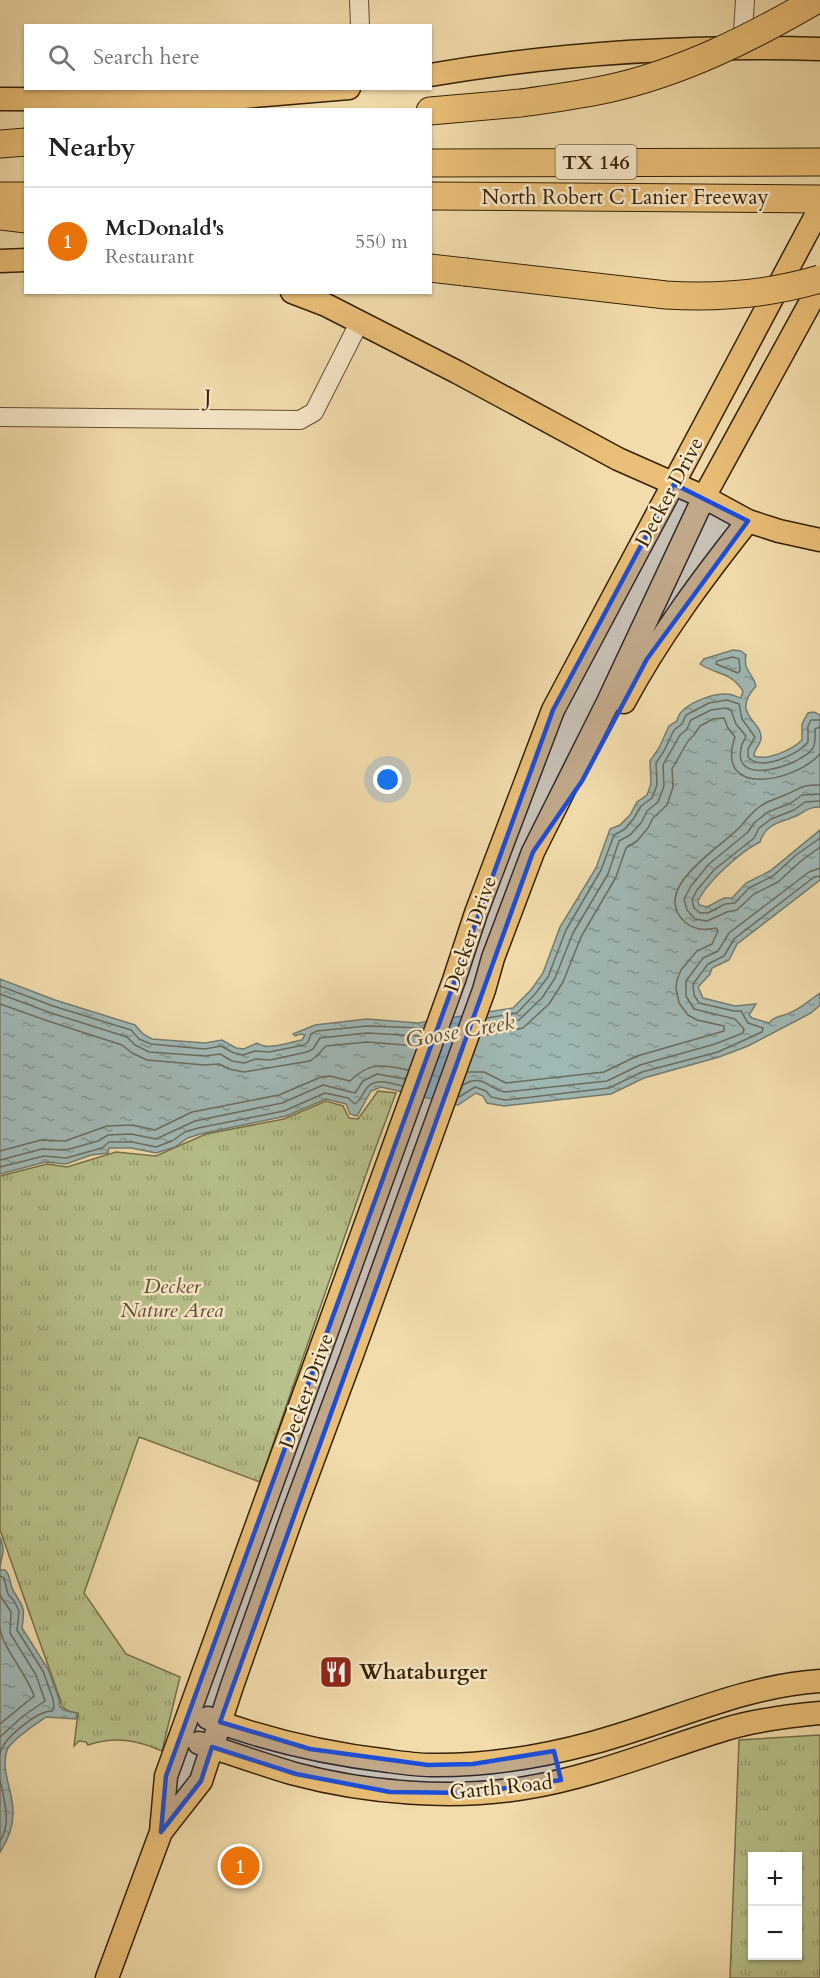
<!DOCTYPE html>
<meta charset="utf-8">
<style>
:root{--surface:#fff;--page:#f2f2f2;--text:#202124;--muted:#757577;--line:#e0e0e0;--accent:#7c3aed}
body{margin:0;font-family:Cardo,serif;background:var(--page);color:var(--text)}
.controls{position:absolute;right:18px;bottom:18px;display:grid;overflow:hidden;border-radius:0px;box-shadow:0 2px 4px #0004}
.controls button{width:54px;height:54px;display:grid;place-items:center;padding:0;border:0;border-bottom:2px solid var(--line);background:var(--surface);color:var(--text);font:30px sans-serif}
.you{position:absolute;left:388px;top:780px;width:21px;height:21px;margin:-15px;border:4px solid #fff;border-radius:50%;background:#1a73e8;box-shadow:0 0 0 9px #1a73e833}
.badge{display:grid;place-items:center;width:39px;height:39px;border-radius:50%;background:var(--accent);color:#fff;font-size:20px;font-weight:700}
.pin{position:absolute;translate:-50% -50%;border:3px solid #fff;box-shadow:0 2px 6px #0006}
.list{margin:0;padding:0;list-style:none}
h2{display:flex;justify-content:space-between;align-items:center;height:78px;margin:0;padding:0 24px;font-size:26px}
h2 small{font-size:20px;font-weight:400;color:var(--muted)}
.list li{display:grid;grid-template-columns:39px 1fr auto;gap:18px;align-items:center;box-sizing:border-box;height:108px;padding:0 24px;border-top:2px solid var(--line)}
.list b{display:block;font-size:22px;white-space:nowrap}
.list p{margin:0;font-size:20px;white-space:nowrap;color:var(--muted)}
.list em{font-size:20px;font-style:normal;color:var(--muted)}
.icon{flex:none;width:33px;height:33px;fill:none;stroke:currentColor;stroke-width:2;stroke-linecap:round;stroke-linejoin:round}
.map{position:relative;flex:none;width:820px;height:1978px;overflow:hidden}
.search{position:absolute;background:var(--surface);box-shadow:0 2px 4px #0004;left:24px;top:24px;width:408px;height:66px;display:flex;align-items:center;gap:15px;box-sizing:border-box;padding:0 21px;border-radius:0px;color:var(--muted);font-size:22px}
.panel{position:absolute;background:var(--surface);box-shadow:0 2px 4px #0004;left:24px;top:108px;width:408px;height:186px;border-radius:0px}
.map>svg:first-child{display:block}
</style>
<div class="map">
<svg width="820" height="1978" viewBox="0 0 820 1978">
<defs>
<pattern id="park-tufts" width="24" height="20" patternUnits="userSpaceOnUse" patternTransform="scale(1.5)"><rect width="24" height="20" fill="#b8c18b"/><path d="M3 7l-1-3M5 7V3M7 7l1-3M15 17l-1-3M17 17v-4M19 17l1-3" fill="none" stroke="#969c6f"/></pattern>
<pattern id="water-ripples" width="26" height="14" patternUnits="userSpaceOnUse" patternTransform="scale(1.5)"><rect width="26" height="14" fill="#a0b9b6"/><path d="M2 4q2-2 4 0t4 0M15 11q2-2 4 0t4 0" fill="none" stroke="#839692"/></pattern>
</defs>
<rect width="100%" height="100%" fill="#f2dcac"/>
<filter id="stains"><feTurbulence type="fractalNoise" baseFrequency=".00333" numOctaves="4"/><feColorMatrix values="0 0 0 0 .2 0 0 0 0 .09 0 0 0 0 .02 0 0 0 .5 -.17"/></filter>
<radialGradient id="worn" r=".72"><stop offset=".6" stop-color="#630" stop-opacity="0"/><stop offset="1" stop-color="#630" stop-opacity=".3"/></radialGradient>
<path fill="url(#park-tufts)" stroke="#767048" stroke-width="1.5" fill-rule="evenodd" d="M378,1091L396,1093L370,1163L260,1482L139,1437L84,1593L126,1654L180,1677L162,1751C137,1740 115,1736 88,1745L86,1742L79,1741L74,1746L78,1713C68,1712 61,1709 60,1699L0,1530V1176L47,1164L67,1167L116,1152L156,1156L206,1134L284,1119L326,1101L343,1106L349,1118L358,1119Z
M820,1735V1978H730L739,1740ZM752,1856H798V1956H752Z"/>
<path fill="url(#water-ripples)" stroke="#757c6f" stroke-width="1.5" d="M733,650L741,651L746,655C743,672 752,671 756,686C730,715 762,720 761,738C761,745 754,748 754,756C767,761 792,750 802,740V724L808,713L814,712L820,715V807C809,807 807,810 798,815C782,823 766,822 760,842C741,851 707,882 698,901L699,905L707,907L724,898H732L746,883L770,871L820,830V880L737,944L729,960L712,968L710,974L698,987L703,998L735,1006L756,1004L749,1015L752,1018L769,1023C773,1018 775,1018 781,1016C797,1012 807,1002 820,993V1005L811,1013L748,1046L719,1057L644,1078L611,1094L504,1106L487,1103L483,1096L476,1093L458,1105L381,1087L371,1091L357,1116L350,1114L346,1104L326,1099L286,1116L200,1134L188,1138L175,1147L156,1153L131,1148H109L108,1153L91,1155L66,1164L45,1162L0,1174V979L55,1000L135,1025L143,1034L152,1039L205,1043L222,1040L236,1048L244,1049L257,1043C269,1051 290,1042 302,1040L305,1035L301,1034L295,1036L293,1034L315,1025L367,1019L418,1023L513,1008L531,990L543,973L560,927L596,868L610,829L620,825L630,815L637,802L647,795L651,784L650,761L659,748L669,726L677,721C679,705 712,693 727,694C731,694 737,697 741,698L743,691C730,671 718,676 700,664L704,659Z
M0,1537C7,1556 0,1555 0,1570H5C12,1577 9,1585 14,1592C24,1608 25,1608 22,1628L48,1669L59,1699V1705L63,1710L77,1713L76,1719L46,1717C36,1724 11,1740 7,1750C0,1771 14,1793 13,1813C13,1828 8,1840 0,1852Z"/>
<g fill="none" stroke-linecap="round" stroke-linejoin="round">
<path stroke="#6a6c5d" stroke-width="1.5" d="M733,657L739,659L740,670L738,673L716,664L717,661Z
M820,794L802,795L791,803L768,812L754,823L748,832L709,864L691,886L684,899L687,910L695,919L707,921L727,912L737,910L754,894L778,882L801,861L820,847
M820,801L805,802L794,810L771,819L759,828L754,838L714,870L697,890L692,900L694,908L700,913H708L725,904L735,903L749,888L773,876L796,855L820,838
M0,986L53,1006L131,1030L139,1039L151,1044L205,1049L221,1046L234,1053L243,1055L255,1051L269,1052L304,1045L308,1042L311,1034L317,1031L367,1026L423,1028
M0,994L51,1013L127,1037L135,1045L149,1052L205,1056L220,1054L232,1061L244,1063L256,1059L270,1060L307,1052L313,1049L320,1038L367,1033L420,1036
M0,1004L48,1021L122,1045L132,1053L147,1060L204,1065L219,1064L229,1069L244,1072L310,1061L317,1056L326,1046L367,1042L417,1046
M487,1018L517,1013L535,994L548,977L566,930L601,870L614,835L625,829L634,818L641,806L652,798L657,785L656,763L664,751L674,730L682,724L686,715L709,703L727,700L739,704L742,719L755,737L748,749V757C760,772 798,755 808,742V726L811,720H820
M485,1026L519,1020L542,998L555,978L573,933L608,874L619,841L630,835L641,823L647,811L658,802L664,786L663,765L680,735L687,729L691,720L711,710L725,708L731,710L736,724L746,736C744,741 741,744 741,749C733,788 802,765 813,748C816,742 815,735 815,729L820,727
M481,1036L523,1028L549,1004L563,982L581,937L616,877L626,848L637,841L648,828L653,818L667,805L673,787L672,769L688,741L694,735L700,726L713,719L724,718L728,728L735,737C714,799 795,782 820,754
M468,1072H484L506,1083L604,1072L637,1056L724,1031V1026L697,1020L688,1015L679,1003L676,988L677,980L681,970L697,951L712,944L718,931L716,928C704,931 694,930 685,922C648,889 723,846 741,826C748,818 753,810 764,804C771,800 778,798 785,795C802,788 799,785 820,785
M463,1085C484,1073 488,1089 505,1092L607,1081L640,1065L715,1044L743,1033L744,1029L735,1019L694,1009L686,996V981L703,958L718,951L729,933L809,872L820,868
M459,1097L475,1087L486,1091L491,1097L505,1100L609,1088L642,1072L718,1052L762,1032L763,1028L748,1023L741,1011H734L699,1003L694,995L693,984L708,964L724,956L734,939L814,877L820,876
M0,1151L41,1140L65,1141L107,1126L132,1125L155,1130L192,1112L279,1095L321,1077L330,1076L350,1081C369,1062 383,1064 408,1070
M0,1160L42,1149L66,1150L98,1141L108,1135L131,1134L156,1139L195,1121L282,1103L323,1085L355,1093L363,1081L377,1074L405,1079
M0,1167L44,1156L66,1158L102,1148L109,1142H132L156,1147L172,1141L185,1132L198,1128L284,1111L325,1093L348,1098L355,1104C361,1100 362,1095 366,1089C374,1077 391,1083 402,1086
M0,1576L4,1578L8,1594L14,1601L19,1611L17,1630L43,1671L53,1699L54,1708L52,1711C37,1711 2,1739 0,1754
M0,1595L11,1612L10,1633L36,1675L45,1701L23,1716L0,1737
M0,1628C2,1647 27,1674 34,1696L0,1724
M0,1780C4,1801 12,1822 0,1841"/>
<g stroke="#644f2e" stroke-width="20">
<path id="minor" d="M359,0L360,26
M742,48L745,0
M0,417L300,420L314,412L359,323"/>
</g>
<g stroke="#352004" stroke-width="25">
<path id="major" d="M430,75C559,53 690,45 820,49
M0,99L207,100L349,88
M0,261L26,260
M292,292L326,305L457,372L618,459L704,497L748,521L779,531L820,540
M624,702C659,637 702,579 748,521
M208,1718C266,1740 328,1754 389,1761C403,1763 417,1765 430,1765C484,1766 540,1757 592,1743C668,1723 741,1686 820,1681
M199,1743C231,1753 263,1765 295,1774C366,1793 453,1800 525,1788C594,1777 660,1749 726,1729C756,1720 788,1716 820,1713
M161,1832L201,1781L232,1686L294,1511L352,1355L484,990L493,958L533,852L608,702L704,497L820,285
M107,1978L161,1832L166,1776L454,980L476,913L553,710L820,208"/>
</g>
<g stroke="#352004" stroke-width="29">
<path id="highway" d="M430,111L521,103
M0,144L26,142
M430,163L820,162
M0,196H26
M430,196L820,199
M0,216L26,219
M430,268L465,272"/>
</g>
<use href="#minor" stroke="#f7e8c9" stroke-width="18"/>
<use href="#major" stroke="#e9be76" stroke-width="22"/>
<use href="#highway" stroke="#e9be76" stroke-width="27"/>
<g stroke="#352004" stroke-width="29" stroke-linecap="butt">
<path id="highway-bridge" d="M521,103C550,99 579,95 607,89C681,73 751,38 816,0
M465,272L666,295C718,298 770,294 820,279"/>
</g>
<use href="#highway-bridge" stroke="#e9be76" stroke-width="27"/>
</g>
<path fill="#1d4ed8" fill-opacity="0.2" stroke="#1d4ed8" stroke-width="4.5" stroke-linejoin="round" d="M674,484L748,521L647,659L582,781L533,852L220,1722L310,1749L428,1765L473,1764L554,1751L561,1780L472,1793L390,1792L296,1774L212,1747L201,1781L161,1832L166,1776L553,710Z"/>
<defs>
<g id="restaurant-square" transform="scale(1.725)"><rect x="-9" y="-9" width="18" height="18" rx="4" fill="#8f2418" stroke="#f7e8c9"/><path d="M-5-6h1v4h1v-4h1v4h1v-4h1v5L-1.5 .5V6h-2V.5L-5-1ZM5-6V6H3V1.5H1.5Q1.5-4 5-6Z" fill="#fff"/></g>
</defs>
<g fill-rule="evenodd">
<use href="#restaurant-square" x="336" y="1672"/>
</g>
<g text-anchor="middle" stroke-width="5" stroke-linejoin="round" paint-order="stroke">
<rect fill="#f7e8c9" stroke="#6f5c3f" stroke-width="1.5" x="555.5" y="145" width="81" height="34" rx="4.5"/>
<g font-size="20" font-weight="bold" fill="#352004">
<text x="596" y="169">TX 146</text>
</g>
<g font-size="21" fill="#352004" stroke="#f7e8c9">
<text x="625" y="204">North Robert C Lanier Freeway</text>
<text transform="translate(208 397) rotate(1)" y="7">J</text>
<text transform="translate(669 492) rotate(-62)" y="7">Decker Drive</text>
<text transform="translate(470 934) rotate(-71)" y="7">Decker Drive</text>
<text transform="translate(306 1391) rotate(-70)" y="7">Decker Drive</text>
<text transform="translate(501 1787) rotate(-6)" y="7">Garth Road</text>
</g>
<g font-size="21" font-style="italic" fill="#5c502c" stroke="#f7e8c9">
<text x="172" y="1293">Decker<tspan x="172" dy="24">Nature Area</tspan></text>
</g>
<g font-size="21" font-weight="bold" fill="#352004" stroke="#f7e8c9" text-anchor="start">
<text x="359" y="1679">Whataburger</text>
</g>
<g font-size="22" font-style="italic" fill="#554e39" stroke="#f7e8c9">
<text transform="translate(460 1030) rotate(-10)" y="8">Goose Creek</text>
</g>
</g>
<rect width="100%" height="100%" filter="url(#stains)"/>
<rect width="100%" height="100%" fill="url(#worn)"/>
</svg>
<div class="controls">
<button>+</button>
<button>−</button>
</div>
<div class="you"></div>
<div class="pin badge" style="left:240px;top:1866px;background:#e8710a">1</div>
<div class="search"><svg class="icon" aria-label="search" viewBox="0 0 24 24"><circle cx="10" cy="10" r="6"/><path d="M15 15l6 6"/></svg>Search here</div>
<section class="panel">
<h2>Nearby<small></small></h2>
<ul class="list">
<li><span class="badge" style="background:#e8710a">1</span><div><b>McDonald's</b><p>Restaurant</p></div><em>550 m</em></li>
</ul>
</section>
</div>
